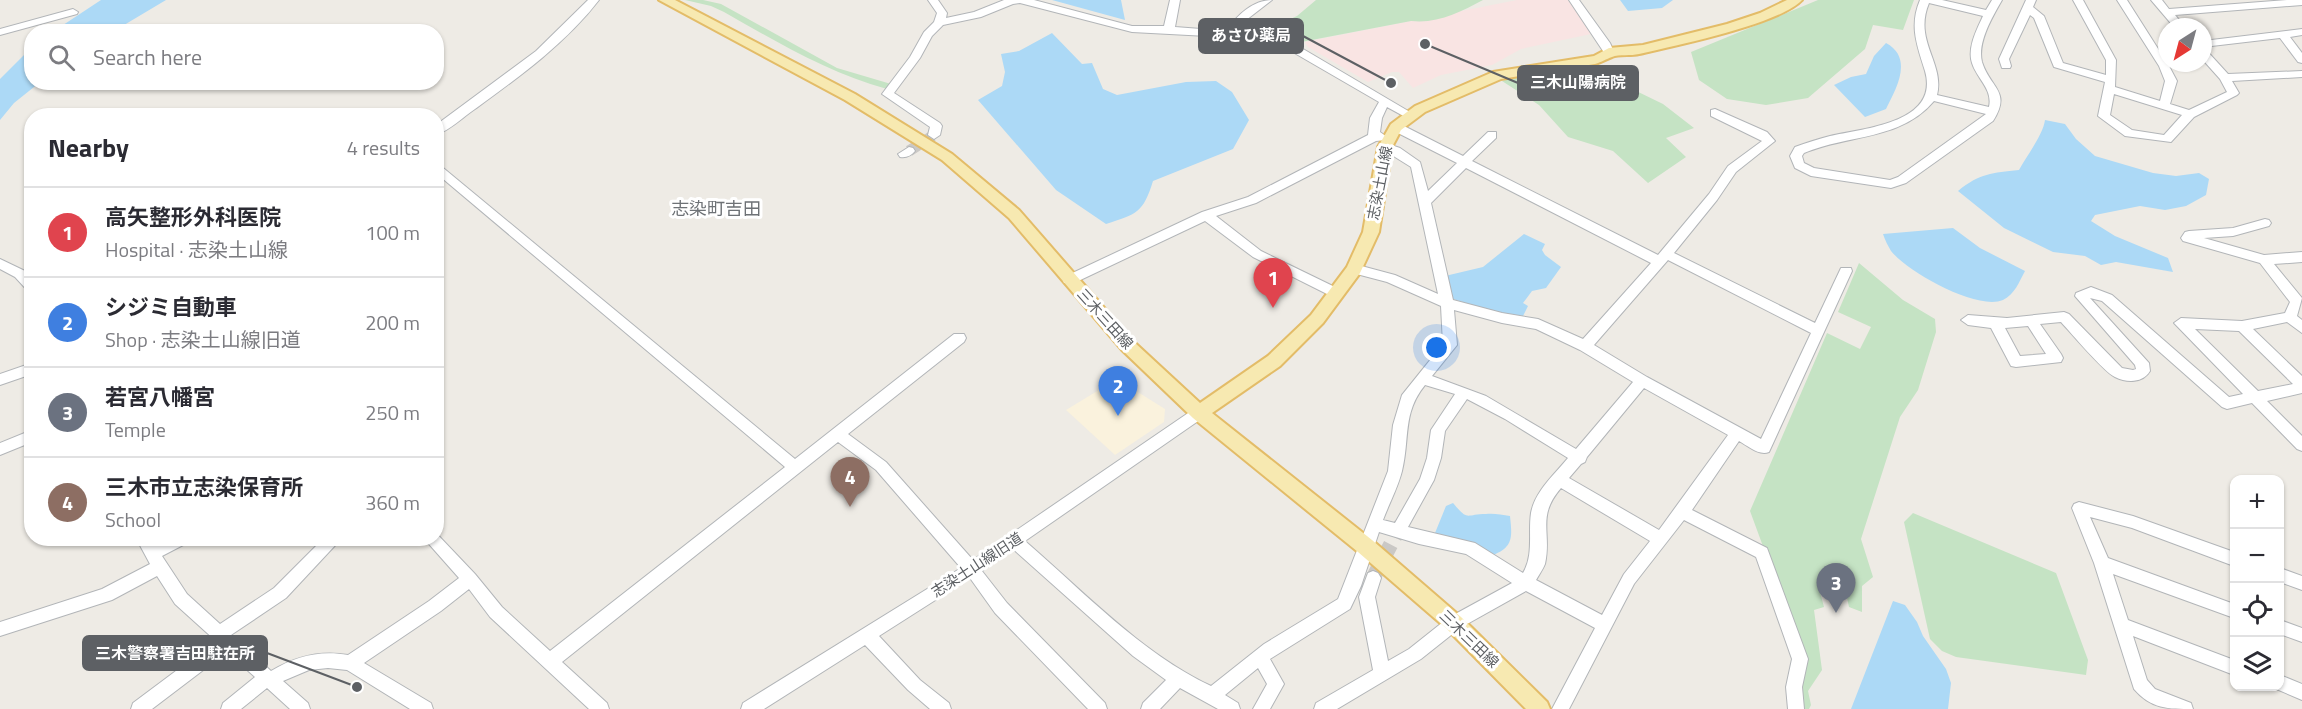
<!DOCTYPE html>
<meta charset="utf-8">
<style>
:root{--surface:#fff;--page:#f7f7f7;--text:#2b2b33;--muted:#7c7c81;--line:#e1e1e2;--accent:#db2777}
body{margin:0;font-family:"Titillium Web","Noto Sans JP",sans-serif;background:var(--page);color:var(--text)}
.controls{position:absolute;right:18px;bottom:18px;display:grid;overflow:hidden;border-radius:12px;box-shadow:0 2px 4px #0004}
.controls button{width:54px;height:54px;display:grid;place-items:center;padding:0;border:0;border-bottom:2px solid var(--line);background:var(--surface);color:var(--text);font:30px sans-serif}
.compass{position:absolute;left:2158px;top:18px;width:54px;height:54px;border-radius:50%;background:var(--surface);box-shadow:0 2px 4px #0004;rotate:216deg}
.you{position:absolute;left:1437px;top:348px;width:21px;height:21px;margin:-15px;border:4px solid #fff;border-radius:50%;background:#1a73e8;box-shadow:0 0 0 9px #1a73e833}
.badge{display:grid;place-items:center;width:39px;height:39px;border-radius:50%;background:var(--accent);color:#fff;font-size:20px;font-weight:700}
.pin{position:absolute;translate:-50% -50px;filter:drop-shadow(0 2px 3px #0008)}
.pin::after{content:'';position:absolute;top:32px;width:21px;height:18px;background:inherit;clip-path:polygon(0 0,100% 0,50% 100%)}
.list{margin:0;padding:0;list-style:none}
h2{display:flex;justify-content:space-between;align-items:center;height:78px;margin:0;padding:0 24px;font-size:26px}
h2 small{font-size:20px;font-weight:400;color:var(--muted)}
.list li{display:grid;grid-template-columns:39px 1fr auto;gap:18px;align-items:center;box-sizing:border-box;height:90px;padding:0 24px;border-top:2px solid var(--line)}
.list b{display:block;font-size:22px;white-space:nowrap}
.list p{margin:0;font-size:20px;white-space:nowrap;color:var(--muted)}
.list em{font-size:20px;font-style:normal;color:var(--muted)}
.icon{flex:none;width:33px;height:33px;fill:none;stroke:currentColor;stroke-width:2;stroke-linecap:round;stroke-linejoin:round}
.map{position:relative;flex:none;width:2302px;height:709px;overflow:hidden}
.search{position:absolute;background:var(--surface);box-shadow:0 2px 4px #0004;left:24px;top:24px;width:420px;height:66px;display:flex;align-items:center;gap:15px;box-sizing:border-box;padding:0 21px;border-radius:24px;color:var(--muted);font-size:22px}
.panel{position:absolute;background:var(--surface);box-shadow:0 2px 4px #0004;left:24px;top:108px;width:420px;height:438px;border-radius:24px}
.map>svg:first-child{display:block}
</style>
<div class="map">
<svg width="2302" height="709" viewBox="0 0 2302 709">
<rect width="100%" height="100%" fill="#eeebe5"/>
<path fill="#faf2dd" d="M1117,379L1165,409L1164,422L1115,455L1066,410Z"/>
<path fill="#f9e4e3" d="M1517,0H1568L1591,34L1521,49L1492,65L1441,75L1413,88L1399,72H1392L1368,82L1308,47L1305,42Z"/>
<path fill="#c5e3c4" d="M685,0H703L721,4L837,68L891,84L887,89C828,73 777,42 724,12L711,6Z
M1316,0H1483C1460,12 1438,24 1411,21L1296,43L1249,41V38L1297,16Z
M1818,0H1914L1903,30L1873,25L1865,49L1808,98L1766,105L1727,99L1699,80L1691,52Z
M1598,64L1628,87L1663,104L1694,128L1666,138L1686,157L1648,183L1613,151L1568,137L1539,105L1502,81L1527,73Z
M1859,263L1903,300L1935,319L1936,332L1918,390L1900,417L1861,539L1873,577L1862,586V612L1849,607L1844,584L1817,581L1824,607L1814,610L1822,670L1808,691L1811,705L1809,709H1804L1798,699L1807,666L1750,511L1827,333L1860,349L1871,327L1838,312Z
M1913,513L2056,573L2088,660L2086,675L1956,657L1942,651L1930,639L1904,522Z"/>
<path fill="#acd9f6" d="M101,0H166L114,31H54Z
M1052,0H1121L1125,20Z
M1620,0H1673L1662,8L1628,11Z
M1052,33L1082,64L1092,63L1103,89L1117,95L1186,82L1216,81L1232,92L1249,120L1233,149L1153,181C1143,213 1137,214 1106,224L1056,190L978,100L1002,86L1005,72L1001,54L1019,51Z
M1886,43C1914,58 1896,89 1886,109L1865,117L1834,85L1851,77L1866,74L1874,56Z
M31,48L32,82L39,83L14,103L0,120V79Z
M2045,120L2065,124L2076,139L2095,156L2153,173L2176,176L2199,173L2209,179L2206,195L2186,206L2165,210L2140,206L2095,215L2091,221L2115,236L2168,258L2173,272L2116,262L2101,265L2085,256L2053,252L2004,228L1958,191C1980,173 1992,173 2019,170C2027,155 2043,135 2045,120Z
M1953,228L1980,248L2025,271C2019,282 2015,294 2003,300C1977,311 1908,272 1891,251C1888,246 1885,240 1883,234Z
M1524,234L1545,244L1542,250L1545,255L1561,267L1546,288L1532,291L1523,303L1528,306L1523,316L1491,311L1450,298L1445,276L1483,267Z
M1453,503C1469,522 1465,514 1486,514C1494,513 1502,515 1510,516C1512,536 1514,547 1493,555L1470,542L1435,533L1446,506Z
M1893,601L1905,605L1917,622L1923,636L1946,669L1951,683L1948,709H1851Z"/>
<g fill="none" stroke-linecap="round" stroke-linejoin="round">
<path stroke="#cac8c5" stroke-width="11" stroke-dasharray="11 6" stroke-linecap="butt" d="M909,151L934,135"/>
<path stroke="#cac8c5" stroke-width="15" stroke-dasharray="15 8" stroke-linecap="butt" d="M1373,578L1402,523"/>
<g stroke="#b2b5b8" stroke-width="2">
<path id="minor" d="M588,0H599C566,43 519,77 475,109C463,117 450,130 436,135V125L536,51Z
M928,0H938L947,13L946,18L974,12L1004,0H1034L1132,26H1164L1170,0H1180L1175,27L1227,31C1236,15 1254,0 1272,0L1241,24L1235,34L1237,40L1298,46L1415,115L1409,119L1387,107L1382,118L1380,132L1387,137L1385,140L1376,141L1256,203L1216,216L1261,251L1341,290L1342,293L1341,296H1331L1253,257L1205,221L1074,283H1064L1063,280L1064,277L1202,212L1248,197L1368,135L1370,118L1379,102L1291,51L1233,46L1229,45L1226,37L1132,32L1020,3L1013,4L981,17L943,25L932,36L920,58L894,93L940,123L942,126L940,135L934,139L928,135L930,127L882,94L910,57L924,32L934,22L937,13Z
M1569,0H1579L1610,43L1614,52L1613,54H1605Z
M1920,0H1942L1986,10L1992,0H2002C1993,16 1977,42 1982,62C1990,88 2012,91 1993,121L1906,183L1891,188L1811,176L1795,168L1790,156L1795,147C1806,143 1818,139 1830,136C1864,128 1940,123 1925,71C1917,45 1909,26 1920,0ZM1929,3L1983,16C1977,29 1967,48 1972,63C1977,79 1993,89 1989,107L1937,95C1945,63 1913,41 1929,3ZM1934,101L1986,114L1898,177L1890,180L1814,168L1804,163L1802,156L1804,153C1849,134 1900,141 1934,101Z
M2026,0H2036L2033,7L2044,16L2063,63L2106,75V60L2073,0H2083L2116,60L2115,87L2160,101L2165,81L2159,66L2117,0H2127L2169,66L2177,81L2170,104L2189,110L2227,92L2220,79L2203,60V50L2207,51L2228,74L2302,71V77L2232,81L2239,93L2237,95L2194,117L2171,142L2125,136L2098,116L2105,82L2054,67L2034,18L2030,15L2009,59L2011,66L2010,68H2002L1999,59ZM2114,94L2182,115L2164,135L2132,130L2110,115Z
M2151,0H2162L2169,9L2287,0H2302V5L2175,15L2185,27H2174Z
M73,9L78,12L77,14L0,35V29Z
M2302,29V35L2290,37L2302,53V63L2298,62L2280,38L2203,47V41Z
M1715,109L1767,132L1775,141L1736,172L1717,200L1674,253L1815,323L1841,268H1851L1852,271L1769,452C1759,456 1748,446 1739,441L1692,510L1767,548L1808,659L1802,687L1804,709H1788L1786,687L1792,659L1756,557L1684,520L1634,584L1569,709H1552L1595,628L1526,591L1460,628L1421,659L1337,709H1314L1316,703L1373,670L1359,597L1368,573L1373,571L1378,573L1381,578L1375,597L1388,661L1409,649L1448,618L1512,583L1466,554L1419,544L1379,532L1361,586L1350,609L1270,659L1284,684L1270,709H1253L1267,684L1258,668L1225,695L1238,703L1240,709H1218L1180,688L1160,709H1141L1143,703L1166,680L1133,656L1013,549L982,571L1007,603L1105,703L1107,709H1088L995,613L970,578L879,636L920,680L949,703L951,709H930L908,690L865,645L764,709H741L743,703L961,568L876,470L838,442L562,662L607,703L609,709H589L490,617L469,589L441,611L364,663L431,703L433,709H410L347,670L328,668L309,670L283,681L308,703L310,709H290L267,688L241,709H221L223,703L255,677L227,652L152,709H131L133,703L216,641L175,604L157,576L112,600L0,636V622L102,589L150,564L136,538H152L155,544L167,538H189L187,543L162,556L187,594L220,624L274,588L324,538H342L286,598L231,635L271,671C296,656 320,650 348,655L429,601L459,578L428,543L426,538H436V533L475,574L502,607L550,651L785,467L436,173V162L795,459L954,334H964L966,338L964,342L848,434L886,462L973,560L1194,409H1204L1206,413L1204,417L1025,541C1083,591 1141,653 1211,686L1264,644L1338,599L1388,471L1393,425L1402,395L1443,344L1441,306L1387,282L1349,272L1348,269L1354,264L1395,275L1438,294L1411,167L1379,147L1385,143L1400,148L1420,162L1428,191L1457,163L1392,130V124H1400L1463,156L1488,132H1496V138L1472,161L1658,255L1709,194L1728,166L1762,141L1711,116V110ZM1466,168L1651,263L1583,339L1538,319L1502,313L1453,300L1431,203ZM1668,260L1811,333L1761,439L1647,377L1594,345ZM1454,310L1502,323L1536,329L1580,350L1633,382L1576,449L1486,396L1432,376L1457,345ZM1425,385L1455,394L1431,430L1427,458L1420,479L1395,523L1383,520C1389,504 1398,487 1402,471C1410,439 1402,413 1425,385ZM1644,388L1728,435L1659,530L1569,478L1581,464L1585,462L1587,457ZM1467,399L1505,419L1568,458C1555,474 1535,491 1531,513C1528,533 1534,555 1523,573L1475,543L1408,527L1434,480L1441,458L1445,431ZM1561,488L1650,541L1624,574L1602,615L1536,580C1539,575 1543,569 1545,564C1552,532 1536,517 1561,488Z
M909,147L913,148L915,151C911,156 906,158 900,157L898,154Z
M2265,219L2269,220L2271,223L2269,226L2233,236L2204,238L2264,255L2302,252V262L2274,264L2302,298L2297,316L2302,320V333L2287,322L2253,329L2302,376V393L2267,401L2302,436V451L2297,449L2252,403L2227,409L2222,407L2102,301L2090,298L2149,363L2150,371C2143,383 2127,383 2115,377C2105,373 2071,333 2061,322L2040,324L2061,354L2063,358L2061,362L2016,367L2011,366L1991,328L1968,325L1961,320L1968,315L2007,318L2064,312L2069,314L2122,368L2133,370L2136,369L2135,365L2075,296L2076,293L2091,287L2112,295L2229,397L2243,394L2174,323L2181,318L2242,321L2285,313L2290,302L2260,263L2183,241L2181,238L2185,232L2189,231L2233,228ZM2028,326L2046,354L2020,356L2005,328ZM2195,329L2239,331L2293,384L2258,391Z
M0,259L25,271L32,278V292L27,290L15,277L0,269Z
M32,363V374L0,385V374Z
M32,430V442L0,455V443Z
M2079,502L2133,516L2234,552V566L2132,528L2090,517L2108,558L2234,604V618L2113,574L2128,620L2234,660V675L2133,636L2147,680L2155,689L2191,703L2193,709C2168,709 2151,709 2134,689L2094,563L2072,508L2074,504Z
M2280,568L2302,576V590L2280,582Z
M2280,620L2302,628V642L2280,634Z
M2280,675L2302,684V700L2274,688L2273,686H2280Z"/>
</g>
<g stroke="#e3bc68" stroke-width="4">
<path id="major" d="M659,0H675L855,94L952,154L1019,210L1134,342L1200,403L1268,356L1311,315L1347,267L1363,232L1378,147L1391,124L1415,106L1493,72L1594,56L1609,48L1643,45L1727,24L1760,13L1787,0H1802C1780,24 1674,46 1639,54C1631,56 1619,54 1612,57C1606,59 1602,62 1595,64L1501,79L1425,112L1401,130L1392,147L1379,232L1360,273L1323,323L1280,366L1212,413L1372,540L1461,617L1547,702L1550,709H1526L1447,629L1358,552L1193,418L1122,350L1009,218L942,160L845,100Z"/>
</g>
<use href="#minor" fill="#fff" fill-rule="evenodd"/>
<use href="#major" fill="#f7e9b1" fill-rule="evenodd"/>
</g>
<g text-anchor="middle" stroke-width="6" stroke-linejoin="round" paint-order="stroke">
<g font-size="15" fill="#5d6064" stroke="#fff">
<text transform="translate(1380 183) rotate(-79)" y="5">志染土山線</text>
<text transform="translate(1105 319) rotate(48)" y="5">三木三田線</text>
<text transform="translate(977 565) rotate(-33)" y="5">志染土山線旧道</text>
<text transform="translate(1469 639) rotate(44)" y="5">三木三田線</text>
</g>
<g font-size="18" fill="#6e7276" stroke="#fff">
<text x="716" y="215">志染町吉田</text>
</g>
</g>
<path fill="none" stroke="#5d6064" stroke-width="2" d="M1391 83L1303 36M1425 44L1518 83M357 687L267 653"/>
<g fill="#5d6064" stroke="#fff" stroke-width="2">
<circle cx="1391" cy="83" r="6"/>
<circle cx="1425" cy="44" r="6"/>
<circle cx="357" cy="687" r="6"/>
</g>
<g fill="#5d6064" stroke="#5d6064" stroke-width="2">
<rect x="1199" y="19" width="104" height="34" rx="6"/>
<rect x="1518" y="66" width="120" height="34" rx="6"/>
<rect x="83" y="636" width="184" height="34" rx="6"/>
</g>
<g font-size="16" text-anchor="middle" font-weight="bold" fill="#fff">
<text x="1251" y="41">あさひ薬局</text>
<text x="1578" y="88">三木山陽病院</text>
<text x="175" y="659">三木警察署吉田駐在所</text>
</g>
</svg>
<div class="controls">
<button>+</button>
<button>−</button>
<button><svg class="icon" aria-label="locate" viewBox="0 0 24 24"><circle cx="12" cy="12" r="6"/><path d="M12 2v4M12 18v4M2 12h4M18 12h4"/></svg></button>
<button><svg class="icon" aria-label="layers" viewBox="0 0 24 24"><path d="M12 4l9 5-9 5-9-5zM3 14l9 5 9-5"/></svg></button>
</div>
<svg class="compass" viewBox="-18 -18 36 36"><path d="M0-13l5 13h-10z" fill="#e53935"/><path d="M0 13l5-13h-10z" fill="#7c7c81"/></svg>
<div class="you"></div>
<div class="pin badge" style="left:1273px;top:308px;background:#e0444e">1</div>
<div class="pin badge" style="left:1118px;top:416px;background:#3f7fe0">2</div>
<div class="pin badge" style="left:1836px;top:613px;background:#6b7280">3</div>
<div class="pin badge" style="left:850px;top:507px;background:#8d6e63">4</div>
<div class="search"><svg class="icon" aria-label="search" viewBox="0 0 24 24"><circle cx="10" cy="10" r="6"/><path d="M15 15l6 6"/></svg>Search here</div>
<section class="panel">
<h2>Nearby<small>4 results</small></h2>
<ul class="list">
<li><span class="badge" style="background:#e0444e">1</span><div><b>高矢整形外科医院</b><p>Hospital · 志染土山線</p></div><em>100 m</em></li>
<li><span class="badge" style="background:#3f7fe0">2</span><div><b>シジミ自動車</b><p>Shop · 志染土山線旧道</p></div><em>200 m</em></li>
<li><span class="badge" style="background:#6b7280">3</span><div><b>若宮八幡宮</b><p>Temple</p></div><em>250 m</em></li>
<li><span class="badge" style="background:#8d6e63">4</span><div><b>三木市立志染保育所</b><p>School</p></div><em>360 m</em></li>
</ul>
</section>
</div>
